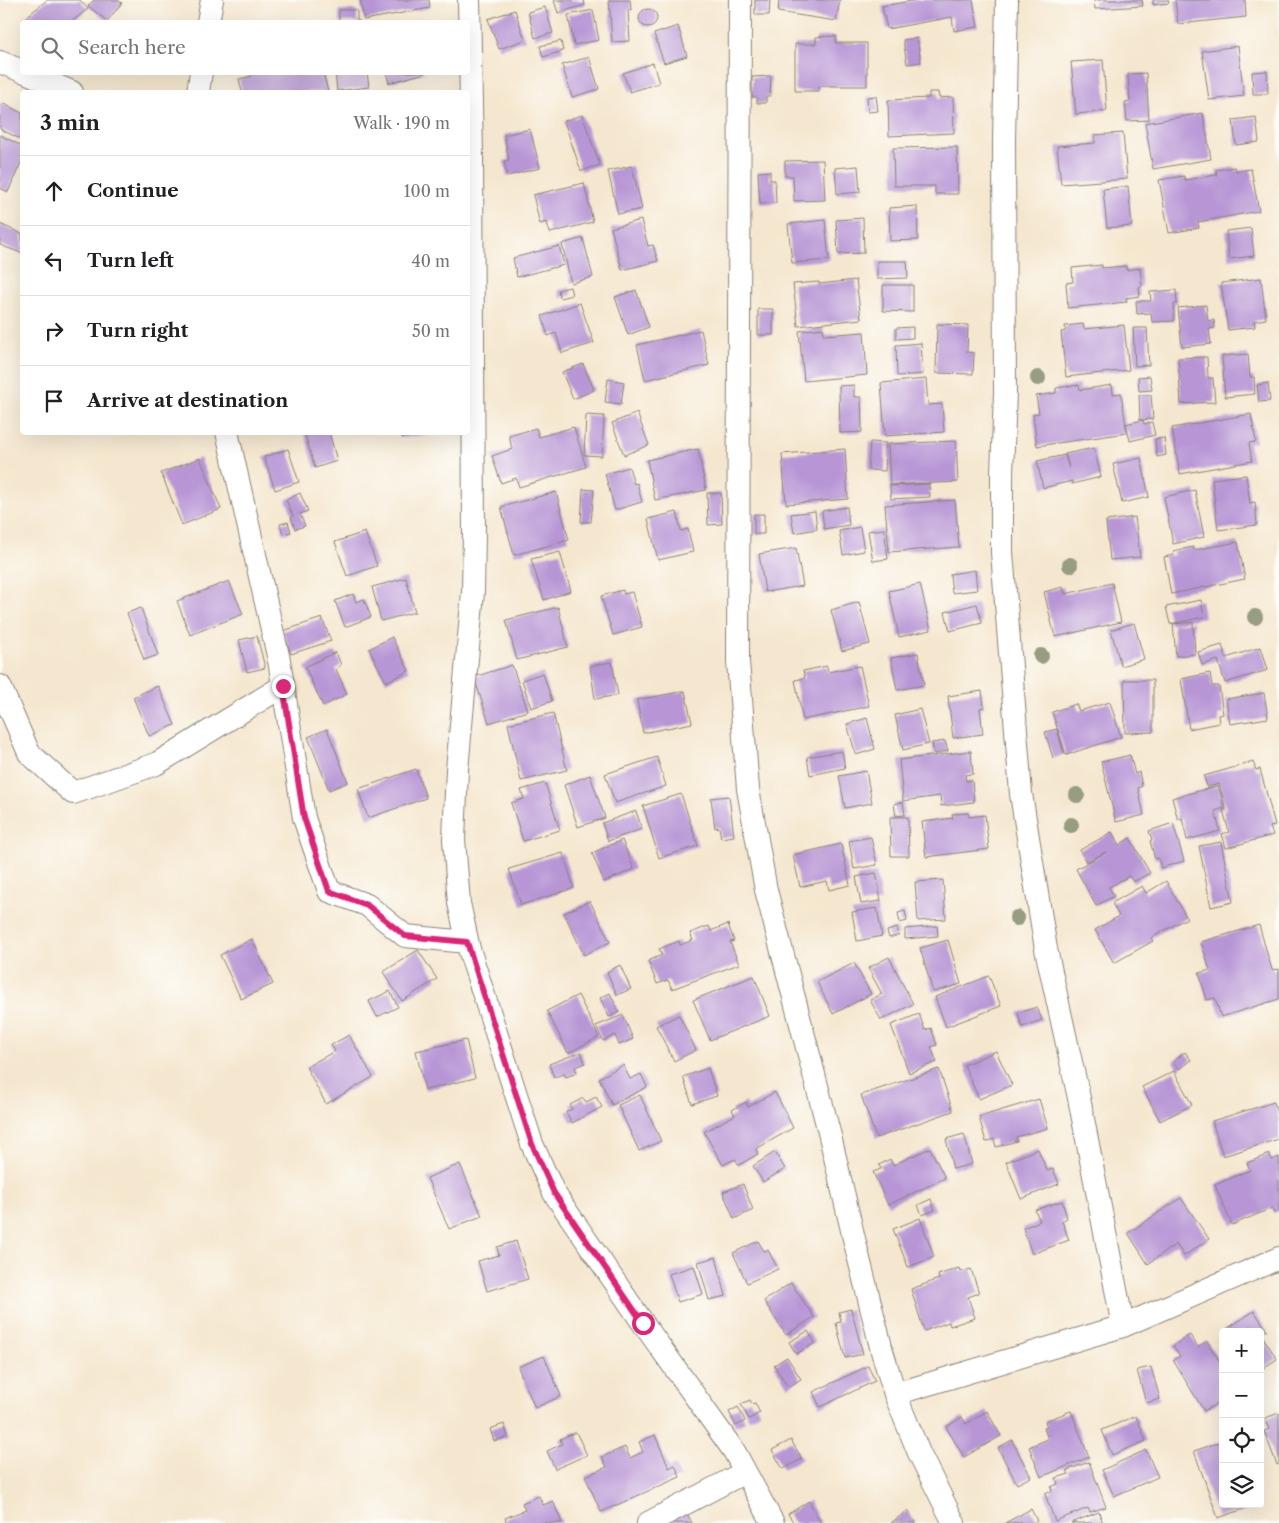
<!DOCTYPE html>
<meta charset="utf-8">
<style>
:root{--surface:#fff;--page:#f2f2f2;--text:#202124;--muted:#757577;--line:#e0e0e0}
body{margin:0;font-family:"Libre Caslon Text",serif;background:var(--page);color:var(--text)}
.controls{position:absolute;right:15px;bottom:15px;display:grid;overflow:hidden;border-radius:5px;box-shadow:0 5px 20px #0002}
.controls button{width:45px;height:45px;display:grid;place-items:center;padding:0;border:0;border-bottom:1px solid var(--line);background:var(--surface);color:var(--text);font:25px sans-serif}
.stop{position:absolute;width:15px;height:15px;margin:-11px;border:4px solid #db2777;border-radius:50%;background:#fff}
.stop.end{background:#db2777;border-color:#fff;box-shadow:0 1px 5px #0008}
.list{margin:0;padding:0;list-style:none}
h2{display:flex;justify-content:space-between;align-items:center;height:65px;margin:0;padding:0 20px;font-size:21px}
h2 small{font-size:16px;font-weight:400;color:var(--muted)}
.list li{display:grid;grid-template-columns:32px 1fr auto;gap:15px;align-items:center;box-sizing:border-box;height:70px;padding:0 20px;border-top:1px solid var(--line)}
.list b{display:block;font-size:19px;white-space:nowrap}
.list em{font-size:16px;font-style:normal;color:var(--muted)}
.icon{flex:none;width:28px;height:28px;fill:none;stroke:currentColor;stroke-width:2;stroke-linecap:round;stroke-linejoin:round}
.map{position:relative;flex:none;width:1279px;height:1523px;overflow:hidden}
.search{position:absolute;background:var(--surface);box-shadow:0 5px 20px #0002;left:20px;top:20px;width:450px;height:55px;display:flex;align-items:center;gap:12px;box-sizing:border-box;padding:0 18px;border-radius:5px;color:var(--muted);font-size:19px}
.panel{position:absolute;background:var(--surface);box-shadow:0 5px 20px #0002;left:20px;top:90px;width:450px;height:345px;border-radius:5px}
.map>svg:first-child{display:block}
</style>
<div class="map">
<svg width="1279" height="1523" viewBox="0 0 1279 1523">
<rect width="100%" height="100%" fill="#fdfcf7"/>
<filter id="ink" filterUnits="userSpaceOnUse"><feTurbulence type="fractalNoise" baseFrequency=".02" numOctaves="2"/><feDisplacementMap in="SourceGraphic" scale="10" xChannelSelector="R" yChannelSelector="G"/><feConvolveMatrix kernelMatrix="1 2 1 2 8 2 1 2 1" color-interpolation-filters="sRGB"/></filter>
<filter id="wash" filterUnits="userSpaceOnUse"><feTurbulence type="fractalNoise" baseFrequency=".0096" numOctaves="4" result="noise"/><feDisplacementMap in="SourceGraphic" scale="20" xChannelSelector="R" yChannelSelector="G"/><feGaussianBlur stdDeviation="1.12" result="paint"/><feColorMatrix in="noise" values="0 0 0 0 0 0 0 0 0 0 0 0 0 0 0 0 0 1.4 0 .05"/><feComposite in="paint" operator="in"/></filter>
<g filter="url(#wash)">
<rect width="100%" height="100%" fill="#f5e7cf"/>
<g id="blocks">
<path fill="#b896d6" d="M47,0H80L88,9L71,22H28L25,18Z
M94,0H118L122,3L107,21L88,6Z
M360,0H429L430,8L364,20Z
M554,0H584L585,5L558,13Z
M609,0H630L631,10H628L630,41L612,42Z
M755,0H770L769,15H755Z
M779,0H840L836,21L778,12Z
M917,0H973L978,27L954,31L952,17L887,29L882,6Z
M1094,0H1142L1143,6L1095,9Z
M1153,0H1168L1169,3L1153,5Z
M1175,0H1245L1246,17L1178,24Z
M545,7L553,33L535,38L528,12Z
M639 18a9 9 0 1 1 18 0a9 9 0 1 1-18 0Z
M339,10H357V21H360V22H339Z
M515,10L525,40L499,49L488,19Z
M593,10L599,40L574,45L568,15Z
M678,26L687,56L664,63L654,34Z
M836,36V43H867V86H819V91H795V44H816V37Z
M917,38L921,62L907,64L903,40Z
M561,41L563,51L543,57L540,46Z
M1238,46L1244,96L1209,100L1202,51Z
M589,57L599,89L572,97L562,65Z
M1103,60L1107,111L1076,114L1071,62Z
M653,63L659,83L630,92L623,73Z
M1267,71L1268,94H1253L1252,72Z
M251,72H323L328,92H242L239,79L252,76Z
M335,72H367L369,87L337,91Z
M386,72H425V73L389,83Z
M1146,73L1149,120L1127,121L1125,102L1130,101L1128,74Z
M771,76L770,96H766V103H757V97H752V77Z
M929,92H938L939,98L953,97L954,133L889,136L888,100L929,98Z
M876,96L878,111L868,112L867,97Z
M2,103L22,113V140L0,129V107Z
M1203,113L1211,159L1153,169L1145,123Z
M582,115L600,165L581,171L564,121Z
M1256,117L1259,142L1236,145L1233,120Z
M530,129L540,168L507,176L504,161L509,160L504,135Z
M1123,133L1127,179L1061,184L1057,146L1095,143V135Z
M0,135L22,146V160L8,192L0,188Z
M957,147L958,194H935V186H894L893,148Z
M823,160L825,200L794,201L793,176H785V161Z
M632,166L642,209L618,214L608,171Z
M858,166L860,192L837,194L835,168Z
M1235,167L1236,171L1251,169L1259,211L1198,222L1199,228L1169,233L1159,180L1184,176L1185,180L1217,175L1216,170Z
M770,171V180H775L776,203L760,204L758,172Z
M584,183L593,222L550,233L547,222L540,224L533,195Z
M1128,186L1132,226L1107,228L1103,189Z
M917,206L918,240L890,241L889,208Z
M863,218L864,253L838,254L836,220Z
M641,220L648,246L653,245L658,261L622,270L611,228Z
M825,220L829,260L792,263L788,224Z
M0,224L22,234V250L21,253L0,245Z
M1251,228L1254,256L1229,259L1226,231Z
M583,238L593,277L571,283L562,244Z
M559,246L564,265L517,277L513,258Z
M877,261H907L908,278L877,279Z
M1102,265V268L1126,266V270L1140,268L1142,286L1139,287L1140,296L1126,298L1127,302L1068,308L1066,283L1073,282L1072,268Z
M1261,278L1266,319L1254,321L1255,327L1228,330L1221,283Z
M856,280L861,319L798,326L793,284L819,282V284Z
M883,285H913V312L883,311Z
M570,287L572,295L560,298L558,290Z
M636,290L649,327L628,335L615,297Z
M1176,290L1177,304H1174V321L1152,322L1151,313L1137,314L1136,301H1151L1150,292Z
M580,303L594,343L562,353L556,333L548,336L542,316Z
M1206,305L1208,321L1214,320L1215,328L1209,329L1211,344L1182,347L1178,308Z
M758,309H773V335H758Z
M937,324L968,325L967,352L974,353L973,374L936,373Z
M1083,324L1084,329L1124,325L1129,370L1066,377L1061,332L1066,331L1065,326Z
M913,327V338L896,339V328Z
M823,328L824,335L864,332L867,375L804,381L799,331Z
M1133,328H1147L1149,365L1135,366Z
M701,330L709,365L645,380L637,345Z
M921,343L923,374L897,376L896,345Z
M1248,354L1250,377H1254L1255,394L1225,397L1222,356Z
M1207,357L1208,378H1213L1215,402L1181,404L1178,358Z
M583,364L594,390L573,399L562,372Z
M1150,376L1152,390L1139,391L1138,377Z
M608,379L624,382L621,404L605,402Z
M926,379L928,405L942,404L944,432L885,436L881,383Z
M1268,383L1270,401L1259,402L1257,385Z
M854,385V397H861L862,432L840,433L839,386Z
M1079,385L1080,390L1112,385L1113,394L1121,393L1127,433L1037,446L1033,414L1039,413L1036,396L1056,393V388Z
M1139,395H1151L1153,419L1140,420Z
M637,413L649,445L624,455L612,423Z
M1251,414L1256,442L1249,443L1252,461L1180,474L1172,428Z
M586,415L604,416L602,456L584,455Z
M1143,420L1144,424L1152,422L1155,435L1130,441L1126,424Z
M574,427L586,467L519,487L516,478L501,483L492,456L512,449L509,436L536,428L539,437Z
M304,432H329L337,461L315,468Z
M402,432H431V434L402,438Z
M1164,438L1166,455L1157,457L1155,439Z
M956,441L958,482L890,485L888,444Z
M870,442L886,443L885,471L868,470Z
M1094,448L1101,477L1072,484V481L1043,488L1037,461L1065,455L1069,468L1065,454Z
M288,449L299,482L275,490L264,457Z
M698,449L706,490L655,500L647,460Z
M845,449L848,499L786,504L782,454Z
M200,458L221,509L182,525L161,473Z
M1141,458L1149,497L1122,503L1113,464Z
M629,467L634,484L637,483L642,502L615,510L605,474Z
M1246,475L1250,503L1255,502L1257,525L1218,530L1212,479Z
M929,484L930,497L891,499L890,486Z
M583,489L594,490L591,522H581Z
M1195,490L1204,537L1173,544L1164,497Z
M556,492L569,540L514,555L501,507Z
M300,493L308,511L300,514L305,526L295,529L291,517L293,516L286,500Z
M707,493H721L722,524L708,525Z
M955,500L959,547L889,552L885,505Z
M847,507L849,525L824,529L822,511Z
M815,511L817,529L794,533L791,514Z
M677,512L681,531L688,529L693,552L658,560L648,519Z
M754,514H764V534H754Z
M1135,517L1140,557L1110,560L1106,521Z
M288,522L291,532L283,534L280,524Z
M860,527L864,551L843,555L839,531Z
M884,529L888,559L873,561L868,531Z
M365,532L377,566L347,576L335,542Z
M1238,542L1245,579L1171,594L1164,557L1174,555L1173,551L1193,547L1194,550Z
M796,548L803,586L765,592L759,554Z
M560,552L571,591L544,600L531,559Z
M975,570L977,590L952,593L950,574Z
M406,578L415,612L381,621L372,587Z
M229,581L243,614L190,635L177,601Z
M1112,583L1121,622L1055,637L1044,592L1063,587L1065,594Z
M920,584L931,630L899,637L889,591Z
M623,590L624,594L632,592L642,627L613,635L601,596Z
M353,594L356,602L364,599L371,617L345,627L335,601Z
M1201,600L1204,617L1170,624L1166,607Z
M859,602L870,644L842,651L831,610Z
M977,604L982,623L950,631L945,612Z
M558,607L568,647L517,660L506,620Z
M141,608L158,655L144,660L127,613Z
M322,618L331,641L291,654L283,631Z
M1193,622L1195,654L1176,656L1173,624Z
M1134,623L1144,659L1121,666L1111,630Z
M257,636L265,668L247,672L239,640Z
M392,637L409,671L386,682L369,649Z
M1222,645L1226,658L1261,647L1268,670L1225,683L1218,660L1202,665L1198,652Z
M336,652L341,665L336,669L347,694L323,706L305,667Z
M918,653L924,685L897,690L891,658Z
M612,662L618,695L595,699L590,666Z
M512,665L528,711L489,723L474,677Z
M827,666L828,672L860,666L869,706L803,720L795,680L805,678L803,671Z
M543,673L552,701L531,708L522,680Z
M1210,673L1212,686H1219L1223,714L1218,715L1219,723L1189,729L1181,679Z
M1124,680H1153V732L1125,733Z
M158,686L175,725L149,736L133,697Z
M685,691L692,723L643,733L637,700Z
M982,691L984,707L980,708L983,734L953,738L948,696Z
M1264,693L1268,718L1230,724L1226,699Z
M1110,702L1121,737L1066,755L1052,712L1076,704L1079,711Z
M920,709L929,744L903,750L895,715Z
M553,713L567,770L521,781L508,724Z
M867,718L875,749L856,755L847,724Z
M327,729L348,782L329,790L308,737Z
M1057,729L1064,754L1053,758L1045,732Z
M945,741L948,751L934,754L932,743Z
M842,751L845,768L810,775L807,757Z
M971,751L973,774L965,775L966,781L972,780L974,802L941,806L940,796L903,801L899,760Z
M1130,755L1135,774L1139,772L1142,786L1138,788L1144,815L1116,822L1101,762Z
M657,757L666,786L615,803L605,774Z
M1253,762L1256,770L1260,769L1275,825L1270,827L1273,835L1226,848L1222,834L1229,832L1223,810L1226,809L1219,784L1207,787L1204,776Z
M416,769L426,798L368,818L358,789Z
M866,771L872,803L845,808L839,776Z
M590,775L605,818L578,827L564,785Z
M545,783L560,830L523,841L511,803L524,799L521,790Z
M1218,786L1224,808L1215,811L1220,831L1187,840L1182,818L1178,820L1172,798Z
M681,794L698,846L659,858L643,806Z
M729,796L734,836L721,838L719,827L715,828L711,798Z
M903,802L905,815L896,816L894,804Z
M636,811L642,829L608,841L602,823Z
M968,813L969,817L985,815L989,849L926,857L922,822L953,818L952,814Z
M890,817H908L909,856H891Z
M1173,823L1184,861L1161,868L1158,858L1155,859L1150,841L1152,840L1149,831Z
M1112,832L1119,845L1130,838L1150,873L1133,882L1129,876L1109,887L1114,896L1096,906L1076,869L1106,852L1086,862L1080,850Z
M871,837L877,865L854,869L849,841Z
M622,840L634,869L604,882L592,853Z
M1221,842L1233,902L1211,907L1199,846Z
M841,844L850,885L829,890L827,881L800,887L793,855Z
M563,853L574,888L521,905L509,869Z
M876,873L881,901L861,904L856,877Z
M943,880L946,919L918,921L915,882Z
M1166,881L1187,918L1151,938L1153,941L1114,963L1095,930L1119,916L1112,903L1142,886L1146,893Z
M590,901L610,942L584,955L564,913Z
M877,908L882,936L857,941L852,912Z
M905,911L907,921L900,923L898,913Z
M728,924L734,941L730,942L739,964L672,989L668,980L657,984L648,961L662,955L659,949L679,941L680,945L693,940L690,933L709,926L711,931Z
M1259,925L1272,970L1279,969V999L1221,1017L1215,998L1207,1000L1199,973L1210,970L1201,942Z
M937,926L938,936L905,939V929Z
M897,928L899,935L889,938L887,931Z
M252,939L273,984L241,999L220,955Z
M948,940L961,984L933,992L920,948Z
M418,950L437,979L402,1001L383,972Z
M889,957L913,1004L881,1020L870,1000L882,994L868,968Z
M854,963L871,994L833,1014L817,982Z
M620,965L631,989L617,995L607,972Z
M754,976L770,1016L710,1040L693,1000Z
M989,976L1001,1006L946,1027L935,997Z
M390,991L398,1007L377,1017L369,1001Z
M610,993L619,1012L609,1017L600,998Z
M578,995L599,1037L568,1053L547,1011Z
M1037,1007L1042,1020L1022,1027L1018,1013Z
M919,1014L925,1030L931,1028L937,1045L931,1047L937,1062L909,1073L891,1025Z
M623,1015L633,1039L619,1045L615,1035L603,1041L596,1026Z
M679,1015L696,1050L674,1061L656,1026Z
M349,1035L373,1077L326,1104L306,1067L335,1051L331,1045Z
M466,1040L475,1078L425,1090L416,1051Z
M996,1051L1012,1085L979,1099L964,1065Z
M581,1052L585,1063L575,1067L577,1073L566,1077L564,1074L554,1077L549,1064Z
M1185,1052L1191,1060L1179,1069L1173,1062Z
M623,1065L630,1079L641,1074L647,1087L612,1105L599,1078Z
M708,1068L717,1096L692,1104L683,1077Z
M939,1069L953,1111L876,1138L861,1095Z
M1174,1071L1192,1105L1160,1121L1142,1087Z
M775,1092L793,1128L756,1149L758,1154L739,1165L735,1159L723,1165L704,1132L735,1115L732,1110L746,1102L748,1107Z
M640,1095L661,1141L639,1151L618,1105Z
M596,1097L602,1107L572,1123L566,1112L572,1109L570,1105L583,1098L586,1102Z
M1039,1099L1048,1128L1016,1137L1017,1141L996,1147L994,1139L986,1142L979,1117Z
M1274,1102L1279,1120V1139L1223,1156L1212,1121Z
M964,1134L972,1164L953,1169L946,1139Z
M930,1148L945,1178L888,1205L873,1172L881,1169L879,1165L890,1159L893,1165Z
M1038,1149L1047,1171L1053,1169L1059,1184L1021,1199L1006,1162Z
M775,1152L785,1169L763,1182L753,1166Z
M1269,1154L1272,1160L1279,1157V1211L1274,1213L1272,1208L1232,1225L1215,1185L1250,1170L1247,1163Z
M460,1164L482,1216L449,1229L427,1178Z
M743,1184L753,1210L734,1219L723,1192Z
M1181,1198L1209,1239L1184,1256L1176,1244L1148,1264L1128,1233Z
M931,1199L935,1210L922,1215L918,1205Z
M1062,1201L1067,1218L1062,1221L1069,1240L1032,1254L1023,1228L1040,1221L1035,1210Z
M920,1218L934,1257L908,1267L893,1229Z
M516,1241L528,1279L487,1291L478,1261L499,1255L497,1247Z
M758,1241L764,1251L768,1250L778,1269L747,1283L733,1253Z
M716,1257L726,1296L709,1300L698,1262Z
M694,1266L703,1294L678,1302L669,1274Z
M959,1268L960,1272L971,1269L979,1293L968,1297L975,1318L950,1326L949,1322L924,1331L911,1289L939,1279L938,1275Z
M791,1283L814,1317L786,1335L764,1301Z
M851,1309L863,1354L845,1358L836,1323L841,1322L839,1312Z
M1254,1311L1267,1330L1261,1334L1277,1359L1260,1370V1332H1222Z
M808,1331L815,1343L796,1354L789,1342Z
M1190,1335L1198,1347L1207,1341L1223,1367V1400L1204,1411L1173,1360L1180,1356L1173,1346Z
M544,1356L561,1396L535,1408L518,1367Z
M787,1357L801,1379L788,1387L774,1365Z
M868,1366L875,1381L820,1407L813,1392Z
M1151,1367L1160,1399L1146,1403L1137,1370Z
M750,1400L752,1404L755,1403L760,1413L749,1419L741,1404Z
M738,1407L745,1421L736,1426L729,1412Z
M987,1411L1001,1436L964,1457L946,1427L962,1417L966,1424Z
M1071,1411L1089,1457L1041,1477L1029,1447L1048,1439L1044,1428L1047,1427L1045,1421Z
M1279,1413V1464L1277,1465L1264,1431L1270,1429L1265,1418Z
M1136,1416L1146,1441L1112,1455L1102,1430Z
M504,1424L508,1437L494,1441L490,1429Z
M576,1432L587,1455L555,1469L547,1451L562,1444L560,1439Z
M655,1435L669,1468L675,1465L680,1477L601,1512L585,1476L607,1467L602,1457L625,1447L630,1458L643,1452L639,1442Z
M791,1440L802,1459L783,1469L772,1450Z
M1012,1440L1031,1477L1017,1484L998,1448Z
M1223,1441V1504H1245L1247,1508L1218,1518L1194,1451Z
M1146,1450L1158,1477L1114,1496L1102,1470Z
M1089,1462L1106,1507L1090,1512L1088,1508L1055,1521L1045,1494L1052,1491L1051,1487L1058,1484L1056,1478L1069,1474L1067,1470Z
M539,1496L543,1505L553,1501L562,1523H507L505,1518L525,1510L522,1503Z
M809,1501L821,1523H794L788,1514Z
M1031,1509L1037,1521L1034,1523H1005Z
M685,1510L692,1523H674L671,1517Z
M907,1511L916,1523H891Z
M1099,1512L1103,1523H1071Z"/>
</g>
</g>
<g filter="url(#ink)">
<use href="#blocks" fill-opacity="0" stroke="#888276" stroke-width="1"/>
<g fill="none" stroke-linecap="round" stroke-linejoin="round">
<g stroke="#888276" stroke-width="24">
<path id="minor" d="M469,0L472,158L474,533L473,592L457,770L454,839L459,903L469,949L532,1144L554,1193L643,1323L734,1451L773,1523
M740,0L738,661L748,789L766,890L830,1136L855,1243L882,1351L895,1394L919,1453L954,1523
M1007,0L1004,140L1005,393L1002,473V552L1021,794L1046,949L1079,1098L1123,1326
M208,22L212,0
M0,62L22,71
M25,72L72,92
M198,92L201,72
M227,432L279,660L304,818L329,891L367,905L405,936L467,942
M0,686L29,753L73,793L156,764L283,686
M895,1394L1123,1326L1279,1258
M648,1523L745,1472"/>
</g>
<use href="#minor" stroke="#fff" stroke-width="22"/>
</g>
<g fill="#979d81">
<circle cx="1038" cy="378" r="8"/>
<circle cx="1070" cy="565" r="8"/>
<circle cx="1255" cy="617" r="8"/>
<circle cx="1041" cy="656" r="8"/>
<circle cx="1077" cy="795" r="8"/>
<circle cx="1071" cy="825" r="8"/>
<circle cx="1017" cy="918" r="8"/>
</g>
</g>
<g fill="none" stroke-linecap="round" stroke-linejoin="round" filter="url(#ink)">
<path stroke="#db2777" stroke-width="6" d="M283,686L304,818L329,891L367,905L405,936L467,942L532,1144L554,1193L643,1323"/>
</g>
</svg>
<div class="controls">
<button>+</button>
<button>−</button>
<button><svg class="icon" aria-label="locate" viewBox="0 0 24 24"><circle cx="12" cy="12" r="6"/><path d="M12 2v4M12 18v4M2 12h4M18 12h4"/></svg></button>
<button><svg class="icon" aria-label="layers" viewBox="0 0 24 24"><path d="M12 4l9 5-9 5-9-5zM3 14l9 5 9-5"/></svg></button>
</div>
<div class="stop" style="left:643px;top:1323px"></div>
<div class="stop end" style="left:283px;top:686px"></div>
<div class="search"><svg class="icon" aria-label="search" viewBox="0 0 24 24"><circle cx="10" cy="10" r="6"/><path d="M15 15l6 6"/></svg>Search here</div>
<section class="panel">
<h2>3 min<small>Walk · 190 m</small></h2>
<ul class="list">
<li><svg class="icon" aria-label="ahead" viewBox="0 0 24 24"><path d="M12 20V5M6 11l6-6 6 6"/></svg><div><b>Continue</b></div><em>100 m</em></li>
<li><svg class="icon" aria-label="left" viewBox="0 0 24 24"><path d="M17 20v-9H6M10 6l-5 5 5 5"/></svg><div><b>Turn left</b></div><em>40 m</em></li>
<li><svg class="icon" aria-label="right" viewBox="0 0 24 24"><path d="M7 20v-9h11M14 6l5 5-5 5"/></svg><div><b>Turn right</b></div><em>50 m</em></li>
<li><svg class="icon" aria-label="arrive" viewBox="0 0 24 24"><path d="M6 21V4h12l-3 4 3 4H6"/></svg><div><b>Arrive at destination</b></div></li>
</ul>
</section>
</div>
